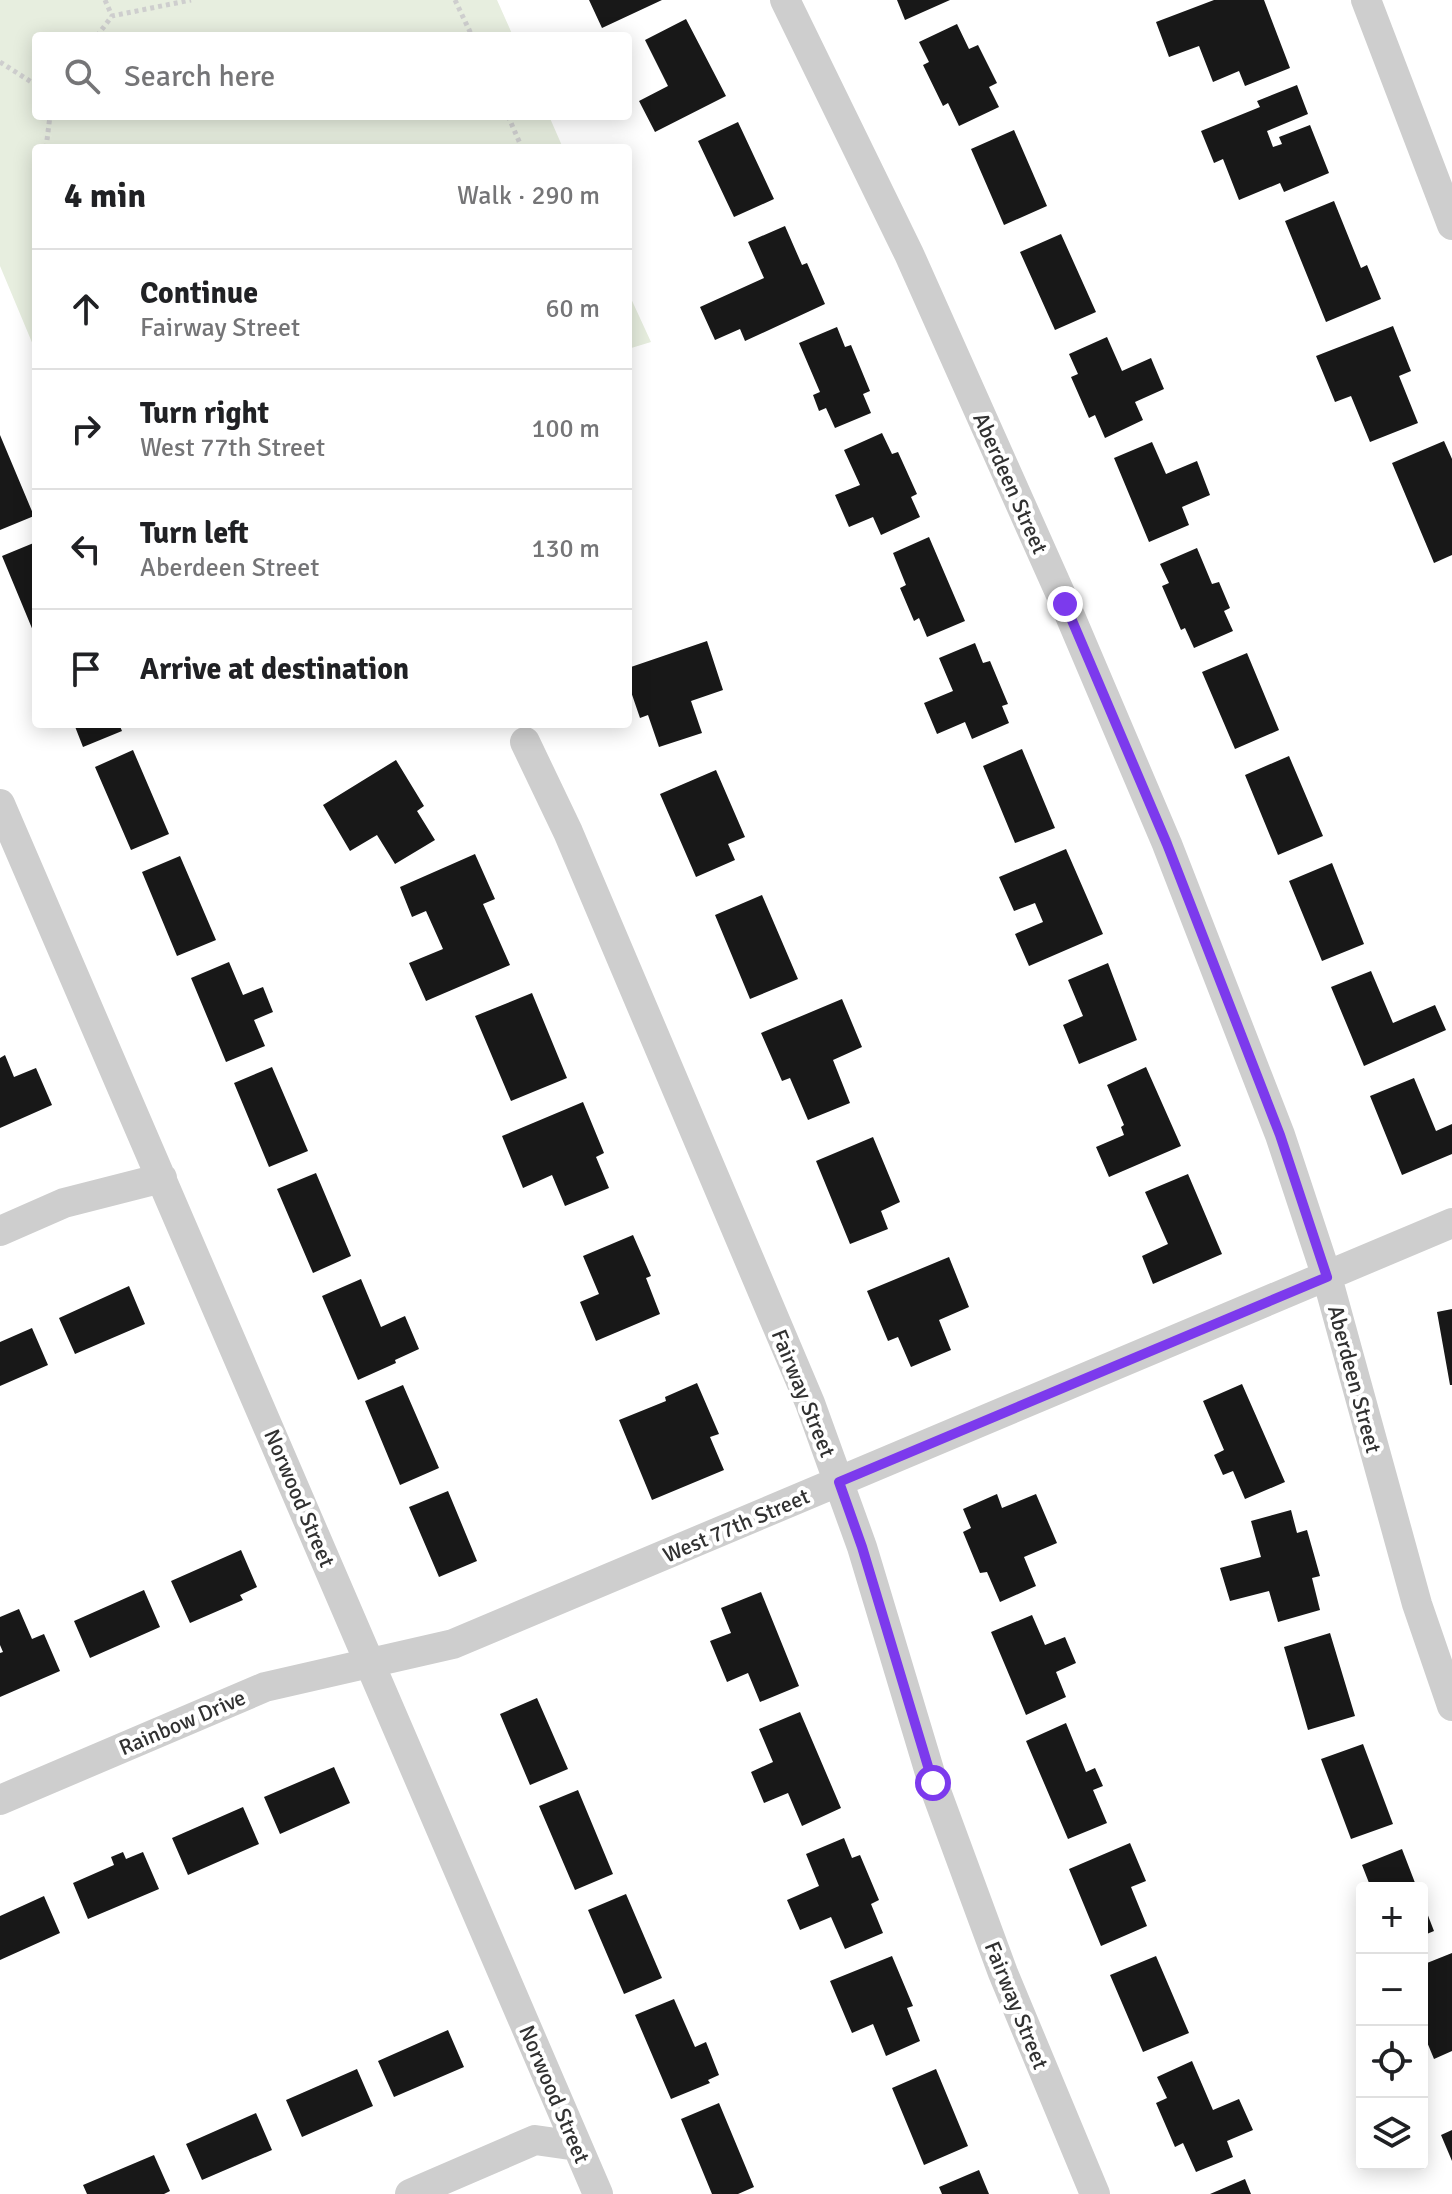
<!DOCTYPE html>
<meta charset="utf-8">
<style>
:root{--surface:#fff;--page:#f2f2f2;--text:#202124;--muted:#757577;--line:#e0e0e0}
body{margin:0;font-family:Signika,sans-serif;background:var(--page);color:var(--text)}
.controls{position:absolute;right:24px;bottom:24px;display:grid;overflow:hidden;border-radius:8px;box-shadow:0 4px 20px #0003}
.controls button{width:72px;height:72px;display:grid;place-items:center;padding:0;border:0;border-bottom:2px solid var(--line);background:var(--surface);color:var(--text);font:40px sans-serif}
.stop{position:absolute;width:24px;height:24px;margin:-18px;border:6px solid #7c3aed;border-radius:50%;background:#fff}
.stop.end{background:#7c3aed;border-color:#fff;box-shadow:0 2px 8px #0008}
.list{margin:0;padding:0;list-style:none}
h2{display:flex;justify-content:space-between;align-items:center;height:104px;margin:0;padding:0 32px;font-size:34px}
h2 small{font-size:26px;font-weight:400;color:var(--muted)}
.list li{display:grid;grid-template-columns:52px 1fr auto;gap:24px;align-items:center;box-sizing:border-box;height:120px;padding:0 32px;border-top:2px solid var(--line)}
.list b{display:block;font-size:30px;white-space:nowrap}
.list p{margin:0;font-size:26px;white-space:nowrap;color:var(--muted)}
.list em{font-size:26px;font-style:normal;color:var(--muted)}
.icon{flex:none;width:44px;height:44px;fill:none;stroke:currentColor;stroke-width:2;stroke-linecap:round;stroke-linejoin:round}
.map{position:relative;flex:none;width:1452px;height:2194px;overflow:hidden}
.search{position:absolute;background:var(--surface);box-shadow:0 4px 20px #0003;left:32px;top:32px;width:600px;height:88px;display:flex;align-items:center;gap:20px;box-sizing:border-box;padding:0 28px;border-radius:8px;color:var(--muted);font-size:30px}
.panel{position:absolute;background:var(--surface);box-shadow:0 4px 20px #0003;left:32px;top:144px;width:600px;height:584px;border-radius:8px}
.map>svg:first-child{display:block}
</style>
<div class="map">
<svg width="1452" height="2194" viewBox="0 0 1452 2194">
<rect width="100%" height="100%" fill="#fff"/>
<path fill="#e7eedf" d="M0,0H497L513,36H36V116H549L563,148H36V352L0,266Z
M628,292L651,342L628,349Z"/>
<path fill="#181818" d="M589,0H662L602,28Z
M897,0H950L905,20Z
M1214,0H1264L1290,68L1245,86L1239,71L1213,82L1199,46L1169,57L1156,22Z
M686,19L726,96L655,132L639,101L668,86L645,40Z
M957,24L969,49L978,45L997,83L989,87L999,107L959,126L948,103L943,106L923,65L929,62L919,42Z
M1297,85L1308,114L1267,131L1273,147L1282,144L1279,137L1310,125L1329,173L1284,192L1280,183L1239,200L1223,159L1214,163L1201,131L1260,107L1257,101Z
M738,122L774,199L734,217L698,141Z
M1014,130L1047,206L1004,225L971,149Z
M1334,201L1361,268L1367,265L1381,299L1326,322L1285,221Z
M785,226L802,265L807,263L825,304L745,341L740,329L715,340L700,307L764,278L748,242Z
M1061,234L1096,312L1055,330L1020,252Z
M1393,326L1411,371L1399,376L1418,423L1370,442L1351,396L1335,402L1316,356Z
M837,327L845,347L851,345L870,391L863,394L871,413L835,428L826,408L819,411L813,395L820,392L799,343Z
M1107,337L1122,371L1151,358L1164,389L1135,402L1143,420L1105,438L1095,415L1089,418L1071,377L1078,374L1069,354Z
M882,433L892,454L898,452L917,494L911,497L920,517L881,535L873,517L849,527L835,495L860,485L844,450Z
M0,435L34,516L0,530Z
M1444,441L1452,459V555L1434,563L1392,463Z
M1152,442L1166,474L1197,461L1210,495L1182,507L1189,525L1149,542L1114,458Z
M929,537L965,621L927,637L919,618L914,621L900,588L906,585L893,553Z
M36,542V638L2,556Z
M1197,548L1212,584L1219,582L1230,608L1224,611L1233,631L1194,648L1185,628L1181,630L1162,586L1169,583L1160,564Z
M707,641L723,690L691,701L702,733L659,747L648,715L640,718L628,683V668Z
M975,643L983,663L990,661L1008,704L1002,706L1009,723L972,739L965,722L937,734L924,703L953,691L939,658Z
M1247,653L1279,730L1235,749L1202,672Z
M74,724H119L122,731L83,747Z
M1022,749L1055,828L1015,843L983,766Z
M133,750L169,834L131,850L95,767Z
M1289,756L1323,836L1278,855L1245,775Z
M396,760L424,806L417,811L435,840L395,864L377,835L350,851L323,805Z
M716,770L745,837L728,844L735,860L696,877L660,794Z
M1066,849L1103,934L1029,966L1015,934L1043,922L1035,903L1014,911L999,877Z
M475,854L495,899L483,904L510,965L426,1001L409,963L443,949L426,911L412,917L400,887Z
M180,856L216,940L177,956L142,872Z
M1332,863L1364,944L1322,961L1289,881Z
M762,895L798,979L750,999L715,915Z
M229,962L243,995L263,987L273,1012L254,1020L265,1046L226,1062L191,978Z
M1108,963L1137,1040L1079,1064L1063,1025L1083,1016L1068,980Z
M1371,971L1393,1023L1435,1005L1446,1030L1364,1066L1331,987Z
M532,993L567,1078L511,1101L475,1016Z
M842,999L862,1047L833,1060L850,1103L808,1120L790,1078L782,1081L761,1033Z
M5,1055L14,1077L36,1068L52,1105L0,1128V1058Z
M272,1067L308,1151L269,1167L234,1083Z
M1146,1067L1181,1146L1109,1177L1096,1147L1124,1135L1121,1127L1124,1125L1107,1085Z
M1414,1078L1436,1131L1452,1124V1154L1402,1175L1370,1096Z
M583,1102L604,1153L596,1157L609,1188L565,1206L552,1175L523,1188L502,1136Z
M873,1137L900,1202L881,1211L888,1229L850,1244L816,1161Z
M316,1173L351,1256L313,1273L277,1189Z
M1188,1174L1222,1254L1153,1284L1142,1256L1168,1244L1145,1192Z
M633,1235L651,1276L646,1278L660,1314L596,1341L580,1302L599,1294L583,1256Z
M949,1257L969,1307L939,1320L951,1350L911,1367L898,1337L888,1341L867,1291Z
M361,1279L381,1327L405,1316L419,1349L395,1360L396,1363L358,1380L322,1296Z
M129,1286L145,1324L75,1354L59,1318Z
M1452,1309V1385H1450L1437,1312Z
M32,1328L48,1365L0,1386V1342Z
M697,1383L719,1434L710,1437L724,1470L652,1500L619,1420L666,1401L665,1397Z
M1242,1384L1285,1482L1245,1499L1233,1471L1223,1475L1214,1455L1224,1450L1203,1401Z
M403,1385L439,1468L400,1485L365,1401Z
M448,1491L477,1561L439,1577L409,1507Z
M997,1494L1002,1508L1036,1494L1057,1543L1024,1557L1036,1586L1000,1602L987,1572L980,1573L963,1532L971,1528L963,1509Z
M1291,1510L1297,1533L1307,1530L1320,1576L1312,1578L1320,1610L1278,1622L1269,1591L1230,1601L1220,1568L1261,1557L1251,1521Z
M241,1550L257,1587L240,1595L243,1600L190,1623L171,1581Z
M144,1590L160,1627L90,1658L74,1621Z
M761,1592L799,1686L760,1702L748,1673L727,1682L710,1641L731,1633L721,1608Z
M19,1609L32,1639L44,1634L60,1671L0,1697V1653L3,1652L0,1645V1617Z
M1032,1615L1045,1645L1065,1637L1076,1663L1056,1672L1066,1697L1026,1715L991,1632Z
M1330,1633L1355,1716L1308,1730L1284,1647Z
M537,1698L568,1769L530,1785L500,1714Z
M800,1712L841,1808L802,1826L788,1793L764,1803L751,1772L773,1762L759,1729Z
M1066,1723L1086,1772L1095,1768L1103,1786L1093,1790L1107,1823L1068,1839L1026,1741Z
M1363,1744L1393,1824L1351,1839L1321,1759Z
M334,1767L350,1803L280,1834L264,1797Z
M578,1790L613,1874L575,1890L539,1806Z
M243,1807L259,1844L188,1875L172,1838Z
M844,1838L852,1858L860,1855L879,1900L871,1904L883,1933L845,1949L831,1917L800,1930L787,1900L819,1886L806,1854Z
M1130,1843L1146,1881L1131,1887L1147,1926L1101,1946L1069,1869Z
M1402,1849L1417,1888H1371L1362,1865Z
M123,1852L126,1859L143,1852L159,1889L88,1919L73,1883L114,1865L111,1857Z
M626,1894L662,1978L624,1994L588,1910Z
M44,1896L60,1933L0,1960V1916Z
M1422,1900L1434,1931L1422,1936Z
M1452,1953V2051L1434,2059L1422,2030V1965Z
M892,1956L913,2006L907,2008L920,2041L886,2056L873,2024L852,2033L830,1981Z
M1156,1956L1189,2033L1143,2052L1110,1975Z
M674,1999L695,2047L706,2042L719,2075L708,2080L710,2083L671,2099L635,2015Z
M448,2030L464,2067L394,2097L378,2061Z
M1192,2061L1213,2110L1239,2099L1253,2130L1227,2141L1233,2157L1196,2172L1183,2143L1175,2147L1156,2103L1167,2098L1157,2077Z
M357,2069L373,2106L302,2137L286,2100Z
M936,2069L968,2146L924,2165L892,2088Z
M719,2103L754,2187L738,2194H712L681,2119Z
M256,2113L272,2150L202,2180L186,2144Z
M1452,2130V2161L1441,2135Z
M154,2155L170,2191L164,2194H87L83,2185Z
M979,2170L989,2194H942L939,2187Z
M1245,2179L1251,2194H1210Z"/>
<g fill="none" stroke-linecap="round" stroke-linejoin="round">
<path stroke="#cecece" stroke-width="5" stroke-dasharray="4 4" stroke-linecap="butt" d="M105,0L112,16
M455,0L472,36
M97,36L112,16L191,0
M0,62L36,85
M508,116L522,148
M46,148L50,116"/>
<path stroke="#cecece" stroke-width="30" d="M785,0L909,254L1065,604L1167,844L1280,1135L1327,1277L1417,1604L1452,1706
M1366,0L1452,225
M525,742L568,832L810,1403L862,1547L933,1783L1003,1973L1095,2194
M0,804L598,2194
M0,1231L64,1203L162,1178
M0,1800L265,1687L453,1644L1452,1223
M410,2194L535,2140L577,2146"/>
</g>
<g fill="none" stroke-linecap="round" stroke-linejoin="round">
<path stroke="#7c3aed" stroke-width="10" d="M933,1783L862,1547L839,1482L1327,1277L1280,1135L1167,844L1065,604"/>
</g>
<g text-anchor="middle" stroke-width="8" stroke-linejoin="round" paint-order="stroke">
<g font-size="22" fill="#313131" stroke="#fff">
<text transform="translate(1011 483) rotate(66)" y="8">Aberdeen Street</text>
<text transform="translate(1355 1379) rotate(75)" y="8">Aberdeen Street</text>
<text transform="translate(804 1393) rotate(68)" y="8">Fairway Street</text>
<text transform="translate(300 1498) rotate(67)" y="8">Norwood Street</text>
<text transform="translate(736 1525) rotate(-23)" y="8">West 77th Street</text>
<text transform="translate(182 1722) rotate(-23)" y="8">Rainbow Drive</text>
<text transform="translate(1017 2005) rotate(68)" y="8">Fairway Street</text>
<text transform="translate(555 2094) rotate(67)" y="8">Norwood Street</text>
</g>
</g>
</svg>
<div class="controls">
<button>+</button>
<button>−</button>
<button><svg class="icon" aria-label="locate" viewBox="0 0 24 24"><circle cx="12" cy="12" r="6"/><path d="M12 2v4M12 18v4M2 12h4M18 12h4"/></svg></button>
<button><svg class="icon" aria-label="layers" viewBox="0 0 24 24"><path d="M12 4l9 5-9 5-9-5zM3 14l9 5 9-5"/></svg></button>
</div>
<div class="stop" style="left:933px;top:1783px"></div>
<div class="stop end" style="left:1065px;top:604px"></div>
<div class="search"><svg class="icon" aria-label="search" viewBox="0 0 24 24"><circle cx="10" cy="10" r="6"/><path d="M15 15l6 6"/></svg>Search here</div>
<section class="panel">
<h2>4 min<small>Walk · 290 m</small></h2>
<ul class="list">
<li><svg class="icon" aria-label="ahead" viewBox="0 0 24 24"><path d="M12 20V5M6 11l6-6 6 6"/></svg><div><b>Continue</b><p>Fairway Street</p></div><em>60 m</em></li>
<li><svg class="icon" aria-label="right" viewBox="0 0 24 24"><path d="M7 20v-9h11M14 6l5 5-5 5"/></svg><div><b>Turn right</b><p>West 77th Street</p></div><em>100 m</em></li>
<li><svg class="icon" aria-label="left" viewBox="0 0 24 24"><path d="M17 20v-9H6M10 6l-5 5 5 5"/></svg><div><b>Turn left</b><p>Aberdeen Street</p></div><em>130 m</em></li>
<li><svg class="icon" aria-label="arrive" viewBox="0 0 24 24"><path d="M6 21V4h12l-3 4 3 4H6"/></svg><div><b>Arrive at destination</b></div></li>
</ul>
</section>
</div>
